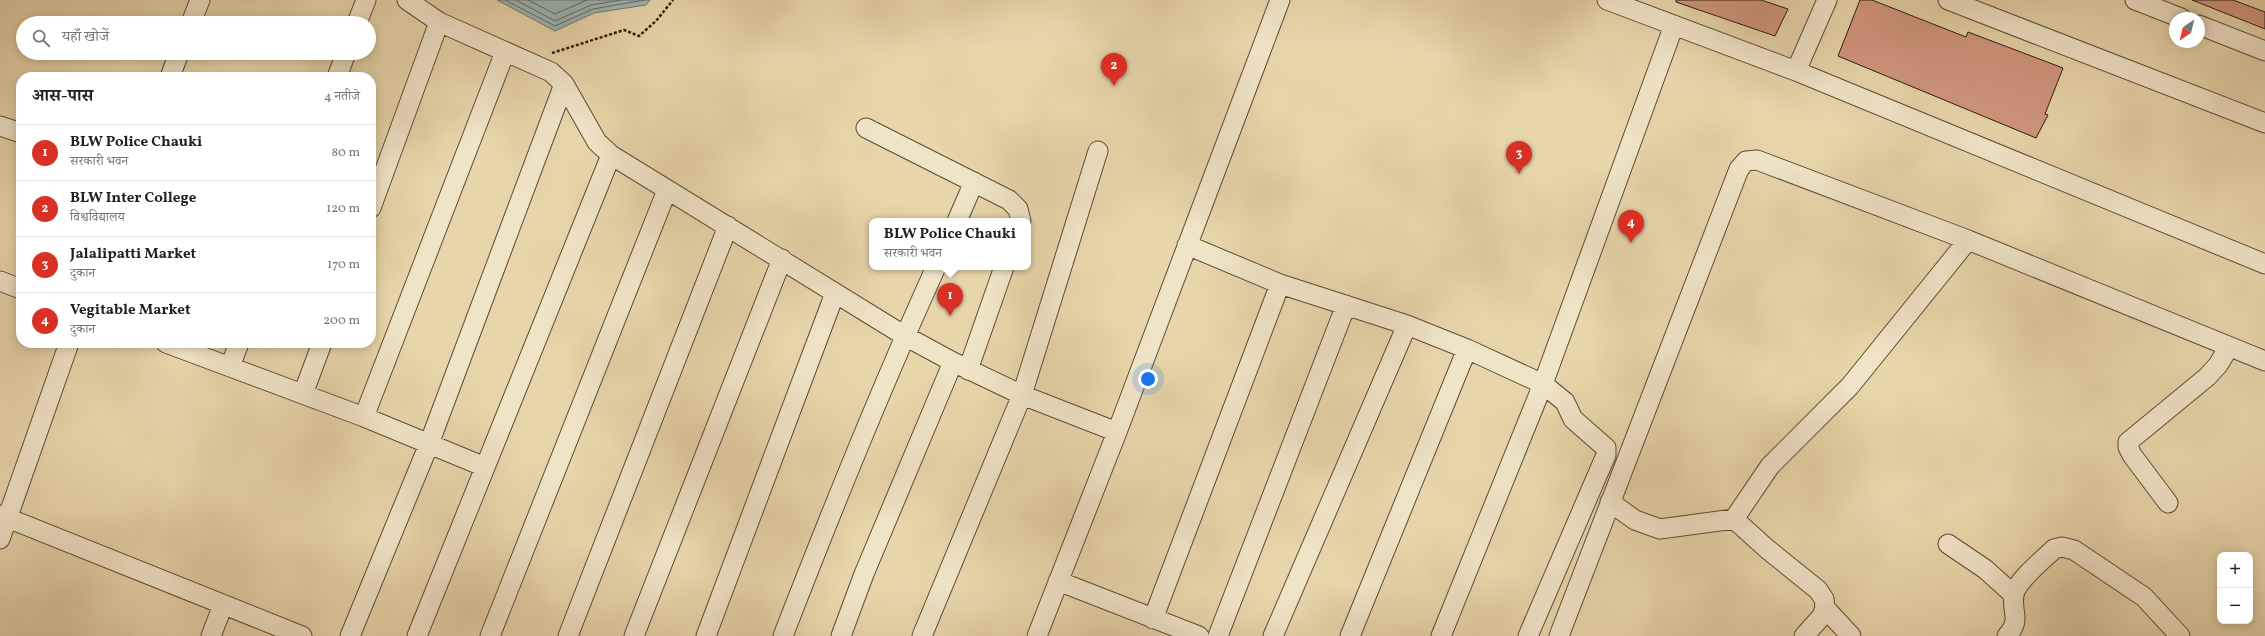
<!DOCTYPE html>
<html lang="hi">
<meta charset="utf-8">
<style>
:root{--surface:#fff;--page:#f6f6f6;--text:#222;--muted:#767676;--line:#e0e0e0;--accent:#d93025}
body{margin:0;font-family:Vollkorn,"Noto Serif Devanagari",serif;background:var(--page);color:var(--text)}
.controls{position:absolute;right:12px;bottom:12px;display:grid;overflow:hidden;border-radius:8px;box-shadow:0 2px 10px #0003}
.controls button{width:36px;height:36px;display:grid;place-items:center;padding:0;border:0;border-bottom:1px solid var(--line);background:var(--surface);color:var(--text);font:20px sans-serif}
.compass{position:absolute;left:2169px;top:12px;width:36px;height:36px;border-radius:50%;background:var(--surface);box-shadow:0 2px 10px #0003;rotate:215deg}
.you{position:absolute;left:1148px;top:379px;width:14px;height:14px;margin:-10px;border:3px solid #fff;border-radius:50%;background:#1a73e8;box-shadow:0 0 0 6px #1a73e833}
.badge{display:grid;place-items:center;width:26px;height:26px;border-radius:50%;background:var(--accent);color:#fff;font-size:13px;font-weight:700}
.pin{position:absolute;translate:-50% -33px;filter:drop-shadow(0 1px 2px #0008)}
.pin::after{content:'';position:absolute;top:21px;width:14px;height:12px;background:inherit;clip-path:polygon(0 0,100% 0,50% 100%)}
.popup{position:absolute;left:869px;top:218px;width:162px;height:52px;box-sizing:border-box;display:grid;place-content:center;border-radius:8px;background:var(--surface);filter:drop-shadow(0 1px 3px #0005);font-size:13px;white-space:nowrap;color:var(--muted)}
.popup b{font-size:15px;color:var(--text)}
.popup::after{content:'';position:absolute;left:50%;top:100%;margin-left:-8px;border:8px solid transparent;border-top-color:var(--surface)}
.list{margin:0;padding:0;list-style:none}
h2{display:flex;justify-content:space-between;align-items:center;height:52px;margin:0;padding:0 16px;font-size:17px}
h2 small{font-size:13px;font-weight:400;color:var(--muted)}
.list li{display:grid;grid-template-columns:26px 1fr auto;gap:12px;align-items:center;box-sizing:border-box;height:56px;padding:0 16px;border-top:1px solid var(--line)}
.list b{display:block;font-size:15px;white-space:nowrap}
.list p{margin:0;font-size:13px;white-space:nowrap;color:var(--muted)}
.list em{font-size:13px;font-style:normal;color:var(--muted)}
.icon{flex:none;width:22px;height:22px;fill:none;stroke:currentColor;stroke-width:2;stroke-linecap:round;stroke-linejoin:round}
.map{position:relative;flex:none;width:2265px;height:636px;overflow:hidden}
.search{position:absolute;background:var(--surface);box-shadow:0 2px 10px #0003;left:16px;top:16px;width:360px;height:44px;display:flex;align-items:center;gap:10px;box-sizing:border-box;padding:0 14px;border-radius:22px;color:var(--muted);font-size:15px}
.panel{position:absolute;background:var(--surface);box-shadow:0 2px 10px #0003;left:16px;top:72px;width:360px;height:276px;border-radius:16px}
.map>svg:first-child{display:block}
</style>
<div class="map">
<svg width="2265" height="636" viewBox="0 0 2265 636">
<rect width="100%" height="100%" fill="#e8d6ab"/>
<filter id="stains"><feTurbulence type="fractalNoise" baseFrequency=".005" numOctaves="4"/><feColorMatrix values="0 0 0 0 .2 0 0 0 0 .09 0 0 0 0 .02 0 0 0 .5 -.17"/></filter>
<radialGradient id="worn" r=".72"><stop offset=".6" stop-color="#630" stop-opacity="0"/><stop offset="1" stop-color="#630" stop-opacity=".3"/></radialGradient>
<path fill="#9bb6b4" stroke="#707872" d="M497,0H650L646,5L594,13L555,31Z"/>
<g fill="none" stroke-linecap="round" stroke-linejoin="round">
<path stroke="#666862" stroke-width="1" d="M505,0L555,26L593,9L645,0
M516,0L555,21L591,5L621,0
M528,0L555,14L587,0"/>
</g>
<path fill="#d19781" stroke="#301b0f" d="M1676,0H1761L1788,9L1775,36L1676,2Z
M1860,0H1872L1966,37L1968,32L2063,68L2045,114L2048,115L2036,138L1838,56Z
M2192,0H2233L2265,12V29Z"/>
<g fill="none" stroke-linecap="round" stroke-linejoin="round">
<g stroke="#5e4a36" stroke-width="21">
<path id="minor" d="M407,0L439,22L551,72L564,84L597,142L611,155L905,336L953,362L1022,395L1117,432
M1607,0L1796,71L2265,264
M1948,0L2265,123
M2135,0L2181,18
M191,23L200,0
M357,23L366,0
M2199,25L2265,51
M1796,71L1827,0
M170,77L179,53
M337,77L346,53
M0,126L21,133
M866,128L1009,200L1018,209L1021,221
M371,208L439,22
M957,221L974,182
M1187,245L1280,284L1407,325L1467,349
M0,281L21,289
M166,343L364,417L485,467
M230,367L239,343
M968,370L1004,267
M303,394L322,343
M364,417L505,52
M1610,502L1635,520L1660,529L1734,519
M2168,503L2132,455L2128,447V442L2207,377L2218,365L2229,347
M0,515L302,636
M0,539L69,343
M1948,544L1985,569L2014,595
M1058,581L1199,636
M1825,608L1851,636
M1153,619L1280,284
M211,636L223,605
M350,636L429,444L564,84
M417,636L611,155
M490,636L667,190
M568,636L728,226
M634,636L782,259
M706,636L835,293
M783,636C831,512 881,388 936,267
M841,636L864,574L953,362
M922,636L1022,395L1098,151
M1037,636L1117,432L1280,0
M1218,636L1346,305
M1273,636L1407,325
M1350,636L1467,349L1543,384L1565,402L1573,419L1606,448V455L1528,636
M1441,636L1543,384L1674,25
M1559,636L1739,169L1746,161L1757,160L1968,240L2265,361
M1804,636L1822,616L1825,608L1824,599L1818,590L1766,548L1734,519L1770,466L1850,386L1968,240
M2007,636C2022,619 2011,613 2014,595C2016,581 2044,559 2054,549L2062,547L2074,550L2144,597L2180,636"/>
</g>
<path stroke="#301b0f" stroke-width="2.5" stroke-dasharray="3 2" stroke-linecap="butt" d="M552,53L624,30L639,36L656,21L673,0"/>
<use href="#minor" stroke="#f0e4c8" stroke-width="19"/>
</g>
<rect width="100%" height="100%" filter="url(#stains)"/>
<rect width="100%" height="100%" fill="url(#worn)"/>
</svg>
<div class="controls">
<button>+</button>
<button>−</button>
</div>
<svg class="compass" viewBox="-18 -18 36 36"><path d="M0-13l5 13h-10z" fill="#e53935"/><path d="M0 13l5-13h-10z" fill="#767676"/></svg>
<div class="you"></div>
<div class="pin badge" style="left:950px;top:316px">1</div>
<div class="popup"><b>BLW Police Chauki</b>सरकारी भवन</div>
<div class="pin badge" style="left:1114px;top:86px">2</div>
<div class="pin badge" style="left:1519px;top:174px">3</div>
<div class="pin badge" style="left:1631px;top:243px">4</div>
<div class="search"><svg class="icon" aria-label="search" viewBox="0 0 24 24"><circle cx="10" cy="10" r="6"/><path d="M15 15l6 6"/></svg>यहाँ खोजें</div>
<section class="panel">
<h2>आस-पास<small>4 नतीजे</small></h2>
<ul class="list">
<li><span class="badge">1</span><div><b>BLW Police Chauki</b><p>सरकारी भवन</p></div><em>80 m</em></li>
<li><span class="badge">2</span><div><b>BLW Inter College</b><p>विश्वविद्यालय</p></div><em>120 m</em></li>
<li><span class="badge">3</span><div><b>Jalalipatti Market</b><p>दुकान</p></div><em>170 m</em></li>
<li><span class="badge">4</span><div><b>Vegitable Market</b><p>दुकान</p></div><em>200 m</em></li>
</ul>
</section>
</div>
